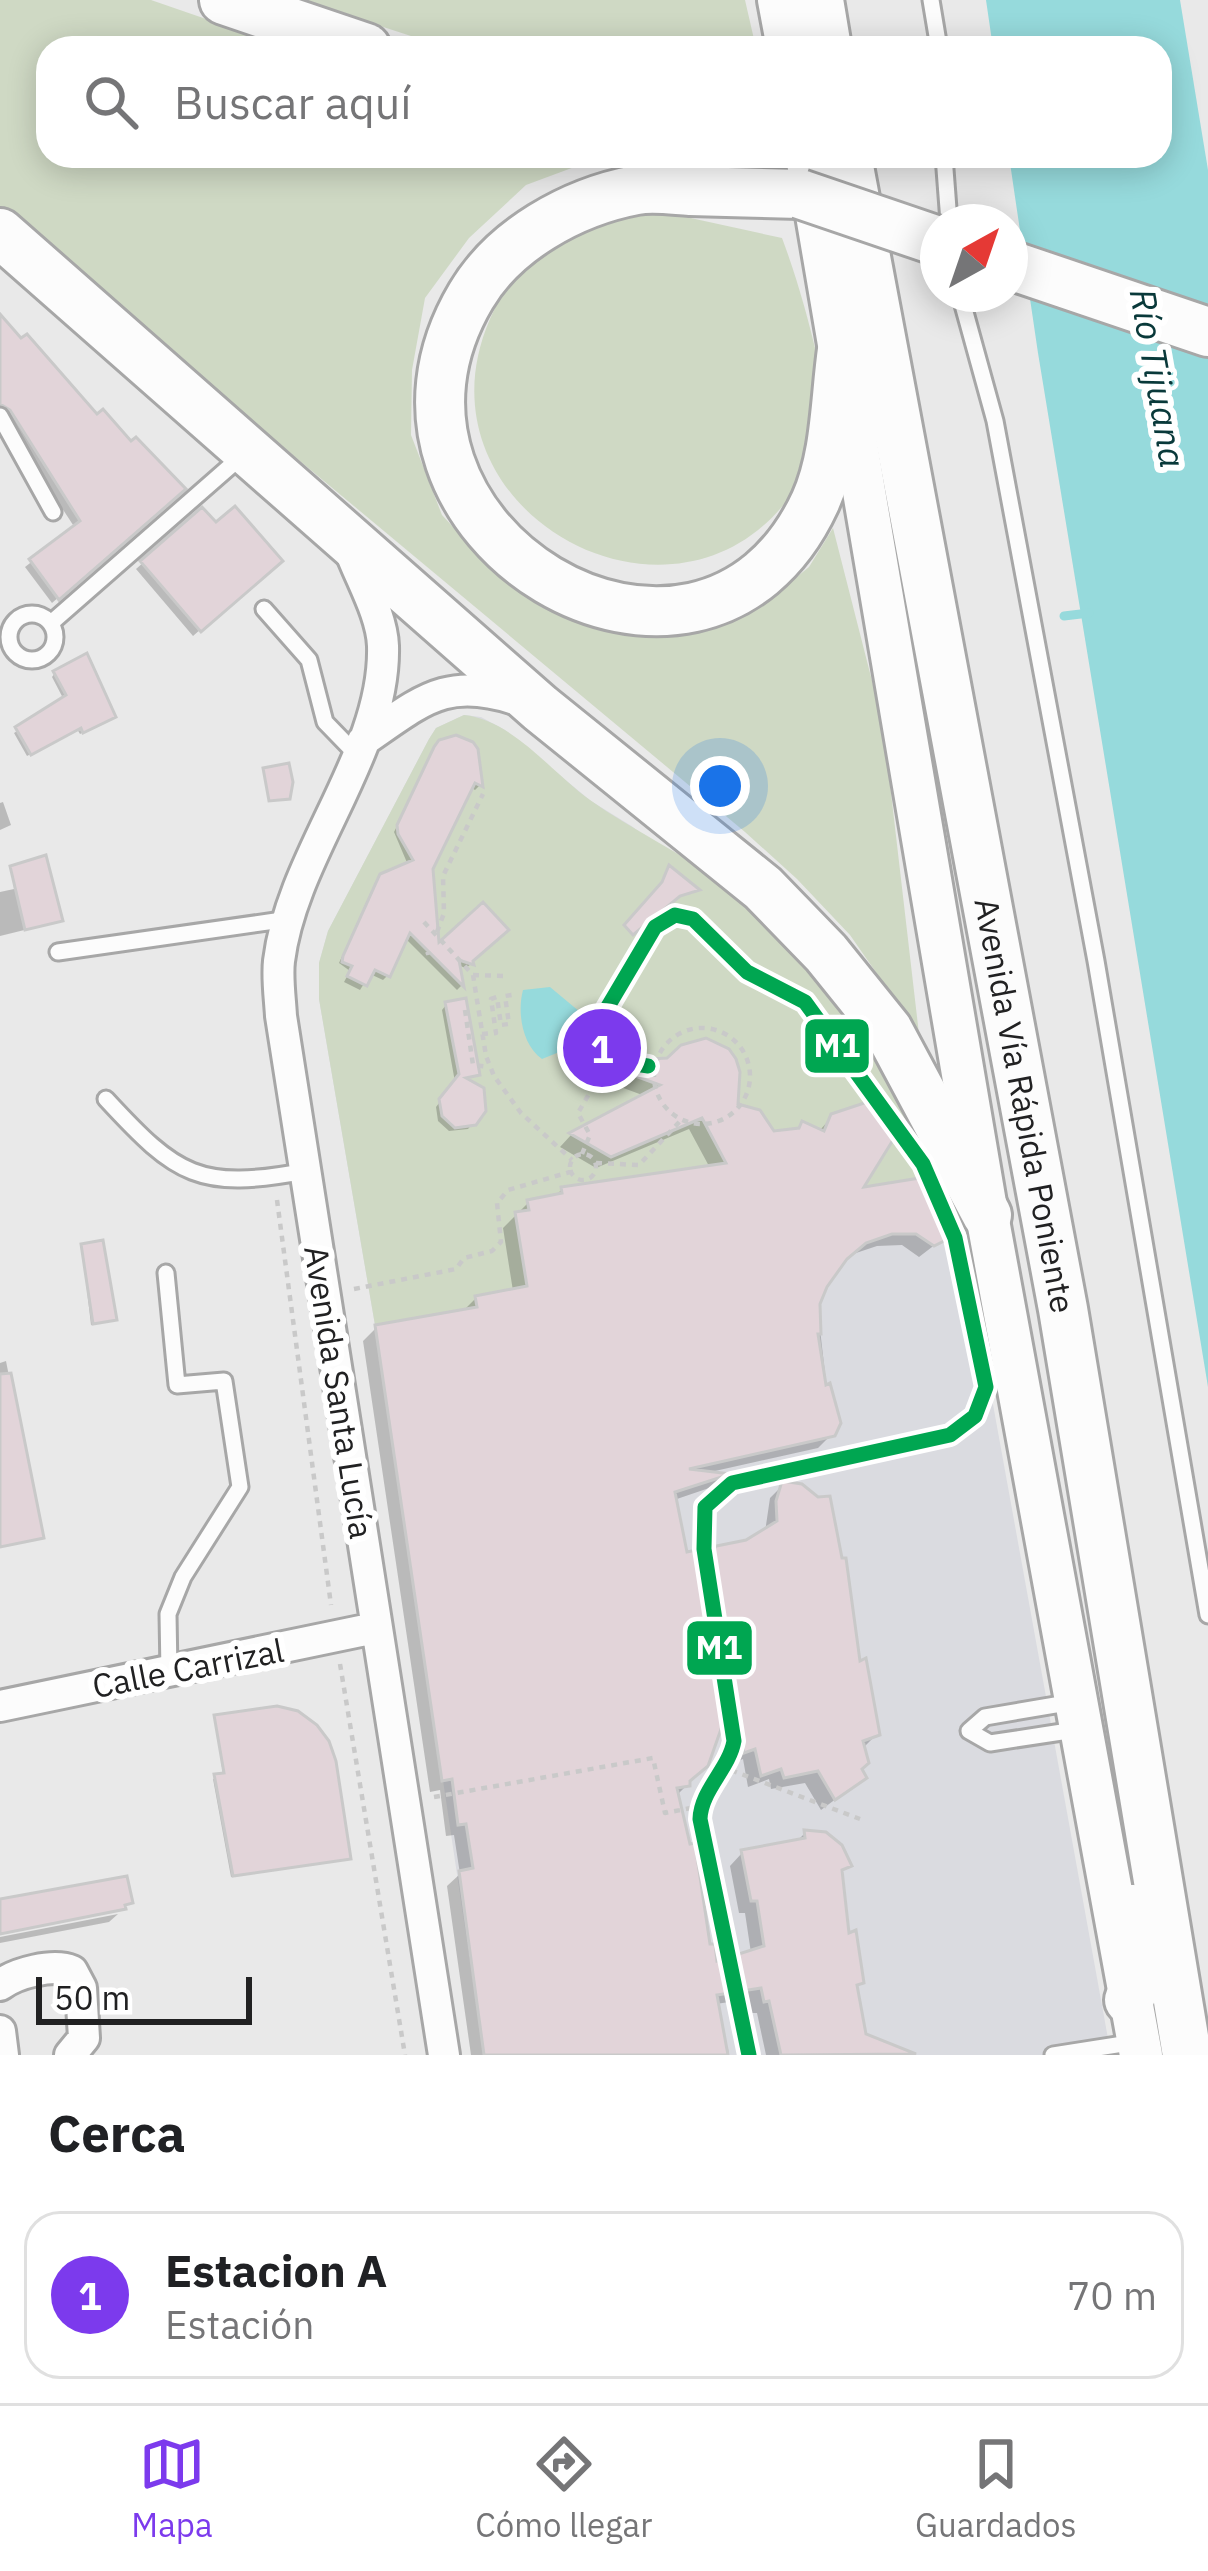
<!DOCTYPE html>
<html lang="es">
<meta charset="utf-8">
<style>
:root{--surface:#fff;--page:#f2f2f2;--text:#202124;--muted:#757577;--line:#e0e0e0;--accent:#7c3aed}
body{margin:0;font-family:"IBM Plex Sans",sans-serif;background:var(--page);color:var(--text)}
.compass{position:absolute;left:920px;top:204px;width:108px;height:108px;border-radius:50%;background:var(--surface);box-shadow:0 6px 30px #0003;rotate:40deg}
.scale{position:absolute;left:36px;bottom:30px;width:216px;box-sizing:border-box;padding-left:12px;border:6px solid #212122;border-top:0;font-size:33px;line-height:42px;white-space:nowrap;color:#212122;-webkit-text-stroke:9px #fff;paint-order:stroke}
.you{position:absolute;left:720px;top:786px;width:42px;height:42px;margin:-30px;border:9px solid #fff;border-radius:50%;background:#1a73e8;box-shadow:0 0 0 18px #1a73e833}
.badge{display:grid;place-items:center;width:78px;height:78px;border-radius:50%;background:var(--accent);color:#fff;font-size:39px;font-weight:700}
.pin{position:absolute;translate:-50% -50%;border:6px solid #fff;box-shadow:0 3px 12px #0006}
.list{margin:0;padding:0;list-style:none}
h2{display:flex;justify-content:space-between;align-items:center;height:156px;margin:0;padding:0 48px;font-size:51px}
h2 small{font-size:39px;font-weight:400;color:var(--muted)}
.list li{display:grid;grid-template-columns:78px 1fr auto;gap:36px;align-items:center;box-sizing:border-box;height:168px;margin:0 24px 24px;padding:0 24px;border:3px solid var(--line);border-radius:36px}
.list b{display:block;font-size:45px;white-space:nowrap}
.list p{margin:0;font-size:39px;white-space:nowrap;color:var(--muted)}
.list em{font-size:39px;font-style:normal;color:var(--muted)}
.icon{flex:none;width:66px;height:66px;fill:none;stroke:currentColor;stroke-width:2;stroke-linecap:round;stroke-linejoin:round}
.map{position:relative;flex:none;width:1208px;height:2055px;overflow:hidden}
.search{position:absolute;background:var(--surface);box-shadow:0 6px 30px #0003;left:36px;right:36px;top:36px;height:132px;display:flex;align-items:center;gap:30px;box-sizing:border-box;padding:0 42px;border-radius:36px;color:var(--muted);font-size:45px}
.sheet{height:348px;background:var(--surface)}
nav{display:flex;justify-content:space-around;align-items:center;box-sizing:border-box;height:168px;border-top:3px solid var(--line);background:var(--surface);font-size:33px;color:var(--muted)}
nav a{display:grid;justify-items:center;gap:6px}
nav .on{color:var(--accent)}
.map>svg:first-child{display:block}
</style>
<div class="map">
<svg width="1208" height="2055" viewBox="0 0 1208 2055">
<rect width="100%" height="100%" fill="#e9e9e9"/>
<path fill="#dadbe0" d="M464,715L481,717L505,730L591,801L633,827L835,998L938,1165L963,1239L1111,2055H484L375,1325L319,999V963L328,931L429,739L436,728Z"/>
<path fill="#cfd9c4" d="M0,0H151L290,48H48V156H604L526,185L469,238L425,298L412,370L411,435L442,515L480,556L541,607L596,628L689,631L759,608L809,567L833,528L883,724L919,1034L850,935L797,879L745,832L0,211Z
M300,0H745L756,48H448Z
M654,210L782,238C797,278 808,318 818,360C821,374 828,390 828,404C829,433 811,465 796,488C681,662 406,512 490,319C523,241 575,222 654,210Z
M464,715C513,720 552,773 590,800C632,830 681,852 721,883C791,937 848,1007 891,1084C908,1112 919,1145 933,1175L751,1207L705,1166L562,1186L576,1276L476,1295L477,1307L375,1325L319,999V963L328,931L429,739L436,728Z"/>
<path fill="#96dadc" d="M986,0H1180L1208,170V1387L1038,353L1009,156H1160V48H993Z
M550,987L580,1012L593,1008L602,1018L600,1024L575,1032L574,1046L542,1059C522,1045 517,1012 523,990Z"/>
<path fill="#0003" d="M0,318L97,419L182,489L52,603L25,567L75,528L0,413Z
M202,511L215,526L279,561L193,636L136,569Z
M55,673L109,720L80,734L77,729L27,756L14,733L64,700L52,677Z
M436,749L479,758L480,785L475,790L470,787L430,869L436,949L471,964L466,968L457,965L461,986L457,990L404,937L388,975L383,980L370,974L360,990L344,982L350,971L339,963L375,883L408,865L394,832Z
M3,802L11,825L0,830V803Z
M12,869L57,922L0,936V892L14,889Z
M446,1005L477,1074L464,1080L473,1123L468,1129L449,1131L438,1121L436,1107L455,1082L442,1010Z
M668,1061L772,1134L818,1132L833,1116L858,1191L945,1237L919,1257L902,1245L877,1246L850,1255L840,1263L817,1303L832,1434L818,1448L706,1473L724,1477L715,1486L674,1500L685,1556L747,1543L765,1532L770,1498L783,1485L858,1665L877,1734L862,1749L859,1769L864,1778L821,1810L805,1783L771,1789L769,1779L748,1787L743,1759L731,1764L722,1718L687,1785L676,1796L707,1947L715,1965L751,1953L745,1913H739L730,1866L742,1853L795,1843L805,1833L848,1866L839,1875L846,1938L861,1982L854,1988L864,2036L884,2044L889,2055H766L757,2013H751L749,1999L716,2004L724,2050L728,2049L729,2055H471L447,1886L460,1874L454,1835L446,1836L440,1790L430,1792L363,1341L376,1328L462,1312L476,1298L513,1291L503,1228L529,1202L554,1198L562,1189L710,1168L689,1129L596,1168L560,1147L571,1135L645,1096L588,1075L598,1065Z
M82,1247L114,1319L111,1321L91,1325Z
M6,1361L41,1537L0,1547V1363Z
M216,1718L348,1858L346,1860L231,1877L213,1779L223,1776Z
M118,1914L109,1922L0,1943V1937Z"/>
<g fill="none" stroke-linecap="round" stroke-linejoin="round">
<path stroke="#96dadc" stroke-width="9" d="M1064,616L1089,613"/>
</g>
<path fill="#e2d4d9" stroke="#c9c9c9" stroke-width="3" d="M0,314L21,338L27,334L97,414L103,409L131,441L136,437L186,489L59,600L29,559L80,521L10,410L0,404Z
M235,506L283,561L201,632L140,561L202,507L216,522Z
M87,653L116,717L83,733L81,728L31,755L15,727L66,695L53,671Z
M456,735L473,742L478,749L483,787L475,783L433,869L439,942L483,902L509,930L473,961L474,965L459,960L464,987L430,953L426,954L429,952L410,933L390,977L375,970L367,986L347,976L352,966L342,962L343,956L380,874L413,860L398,834L397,825L434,747L439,740Z
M289,763L293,782L290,799L269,801L263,768Z
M46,855L63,921L25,930L10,866Z
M669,865L700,890L680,896L633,935L624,925L662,882Z
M466,998L480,1075L466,1078L484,1088L486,1111L476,1125L455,1128L442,1116L439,1099L459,1074L445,1002Z
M706,1038L729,1049L736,1059L740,1072L738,1104L760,1110L774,1131L799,1128L802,1121L824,1131L831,1114L870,1101L893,1140L864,1187L926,1177L938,1212L950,1229L948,1239L934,1246L916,1234H892L866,1243L847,1259L827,1287L820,1304L821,1334H818L826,1385L830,1383L841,1423L835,1436L689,1469L731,1474L675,1492L687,1552L746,1540L777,1521L776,1501L782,1481L802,1484L818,1497L830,1496L842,1558H846L860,1661L866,1658L880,1735L863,1741L869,1763L862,1769L867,1778L835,1800L818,1771L784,1778L781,1769L761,1776L755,1749L744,1753L732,1698L708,1766L690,1781V1786L677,1788L690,1844L695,1843L710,1944H715L717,1961L764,1946L757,1901H751L741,1850L805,1838L804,1830L826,1832L842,1845L852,1866L842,1870L849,1933L856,1930L864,1983L857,1985L866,2034L916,2054L781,2055L769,2001L764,2002L761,1988L717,1995L728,2055H484L459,1871L473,1868L466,1824L458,1825L452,1779L442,1781L375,1325L477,1307L475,1296L527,1286L515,1212L529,1210L527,1200L562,1193L561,1187L726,1163L702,1118L611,1157L569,1133L660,1085L597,1062L667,1058L681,1045Z
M103,1240L117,1320L93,1324L81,1244Z
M11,1373L44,1538L0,1547V1374Z
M277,1706L298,1711L317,1725L329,1741L336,1761L351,1859L233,1876L214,1774L224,1773L214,1715Z
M127,1876L133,1903L125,1905L126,1909L0,1934V1899Z"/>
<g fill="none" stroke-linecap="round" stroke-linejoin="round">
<g stroke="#a7a7a7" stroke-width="21">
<path id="service" d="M931,0L939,48
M944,156L949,222
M960,294L995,421L1096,961L1208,1615
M0,416L53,512
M264,609L309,660L325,722L357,755
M9 637a23 23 0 1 1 46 0a23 23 0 1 1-46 0Z
M51,623L243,455
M58,952L289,919
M106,1099C177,1176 199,1191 306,1171
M166,1273L177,1385L224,1381L240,1487L183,1577L168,1614L169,1672
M1073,1702L985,1717L969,1731L990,1743L1075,1730
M1053,2055L1136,2042"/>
</g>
<g stroke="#a7a7a7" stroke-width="36">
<path id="minor" d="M350,550C361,580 382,615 383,646C386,753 292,854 279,961C277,978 280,998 281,1016L444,2055
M363,741C423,700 446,675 521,701
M0,1706L375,1628
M0,1985C16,1973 53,1963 72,1971L81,1988L84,2038L70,2055
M0,2031L3,2055"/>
</g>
<g stroke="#a7a7a7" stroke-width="48">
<path id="secondary" d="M779,0L788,48
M807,156L987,1215L1141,2055"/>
</g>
<g stroke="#a7a7a7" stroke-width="54">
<g id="trunk">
<path d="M224,0L366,48"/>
<path d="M819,0L827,48"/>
<path id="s1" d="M847,156L1063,1309L1187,2055"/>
<path d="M800,194C763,193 727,192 690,191C673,190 653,187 636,190C572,202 504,240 471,296C332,530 700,750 815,502C836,456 835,399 842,350"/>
<path d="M0,233L540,708L763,888L826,953L888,1030L987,1215"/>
<path d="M1010,265L1208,332"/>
<path d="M1129,2000L1139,1977L1133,1909"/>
</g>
</g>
<path stroke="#c9c9c9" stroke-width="4.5" stroke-dasharray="6 6" stroke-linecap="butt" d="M424,922L473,975L486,1056L494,1076L521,1113L572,1160
M437,932L444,913L443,876L483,794
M473,975L505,976
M465,1010L473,1065L489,1067
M654 1076a48 48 0 1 1 96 0a48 48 0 1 1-96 0Z
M482,1034L496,1033L491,999L497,997L501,1025L509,1024L505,996L517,994
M570 1167a13 13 0 1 1 26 0a13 13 0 1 1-26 0Z
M582,1154L590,1135L578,1113L604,1068
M596,1163L639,1165L682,1119
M277,1200L331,1605
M354,1289L456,1269L464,1258L492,1251L501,1242L497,1203L508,1190L570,1172
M340,1664L405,2055
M720,1766L860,1819
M434,1797L653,1758L665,1813L691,1808
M744,2055L691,1808L728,1745L695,1539L722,1494L744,1475L868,1447"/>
<use href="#service" stroke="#fcfcfc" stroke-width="15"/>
<use href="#minor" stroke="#fcfcfc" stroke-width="30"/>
<use href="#secondary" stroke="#fcfcfc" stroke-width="42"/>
<use href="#trunk" stroke="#fcfcfc" stroke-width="48"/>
<g stroke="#a7a7a7" stroke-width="54" stroke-linecap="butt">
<path id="trunk-bridge" d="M800,194L938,241"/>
</g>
<use href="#trunk-bridge" stroke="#fcfcfc" stroke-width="48"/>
<g stroke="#fff" stroke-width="24">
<path id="metro-1" d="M648,1066C619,1063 597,1053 600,1020L655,927L675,915L693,919L747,972L805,1002L923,1164L955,1238L986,1387L975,1416L950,1435L732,1483L705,1507L704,1549L734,1741C729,1769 701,1790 700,1819L749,2055"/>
</g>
<use href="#metro-1" stroke="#00a651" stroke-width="15"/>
</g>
<g text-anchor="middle" stroke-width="12" stroke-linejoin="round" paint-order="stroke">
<g font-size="33" fill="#212122" stroke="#fff">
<text dy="12" stroke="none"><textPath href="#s1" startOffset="966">Avenida Vía Rápida Poniente</textPath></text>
<text transform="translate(339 1392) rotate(81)" y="12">Avenida Santa Lucía</text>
<text transform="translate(188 1668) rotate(-11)" y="12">Calle Carrizal</text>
</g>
<g font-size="36" font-style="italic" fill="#09393a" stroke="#fff">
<text transform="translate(1158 378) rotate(80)" y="13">Río Tijuana</text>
</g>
</g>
<g stroke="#fff" stroke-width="4.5">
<rect x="803" y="1017" width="68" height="58" rx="12" fill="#00a651"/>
<rect x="685" y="1619" width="69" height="58" rx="12" fill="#00a651"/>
</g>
<g font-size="33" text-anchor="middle" font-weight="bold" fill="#fff">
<text x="837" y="1057">M1</text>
<text x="719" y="1659">M1</text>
</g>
</svg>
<svg class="compass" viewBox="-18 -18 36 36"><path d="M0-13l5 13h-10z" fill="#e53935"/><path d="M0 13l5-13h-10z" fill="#757577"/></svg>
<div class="scale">50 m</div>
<div class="you"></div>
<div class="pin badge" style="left:602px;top:1048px">1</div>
<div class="search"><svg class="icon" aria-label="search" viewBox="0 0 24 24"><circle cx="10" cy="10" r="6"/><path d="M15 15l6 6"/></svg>Buscar aquí</div>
</div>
<section class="sheet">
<h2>Cerca<small></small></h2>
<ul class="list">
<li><span class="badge">1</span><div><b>Estacion A</b><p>Estación</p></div><em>70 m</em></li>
</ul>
</section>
<nav>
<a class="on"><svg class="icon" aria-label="map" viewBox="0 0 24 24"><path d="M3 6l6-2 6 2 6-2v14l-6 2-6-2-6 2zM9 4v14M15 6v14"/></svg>Mapa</a>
<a><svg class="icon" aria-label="directions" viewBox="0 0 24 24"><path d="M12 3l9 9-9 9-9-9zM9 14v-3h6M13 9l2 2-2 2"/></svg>Cómo llegar</a>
<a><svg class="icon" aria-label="saved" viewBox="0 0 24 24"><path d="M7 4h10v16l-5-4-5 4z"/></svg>Guardados</a>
</nav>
